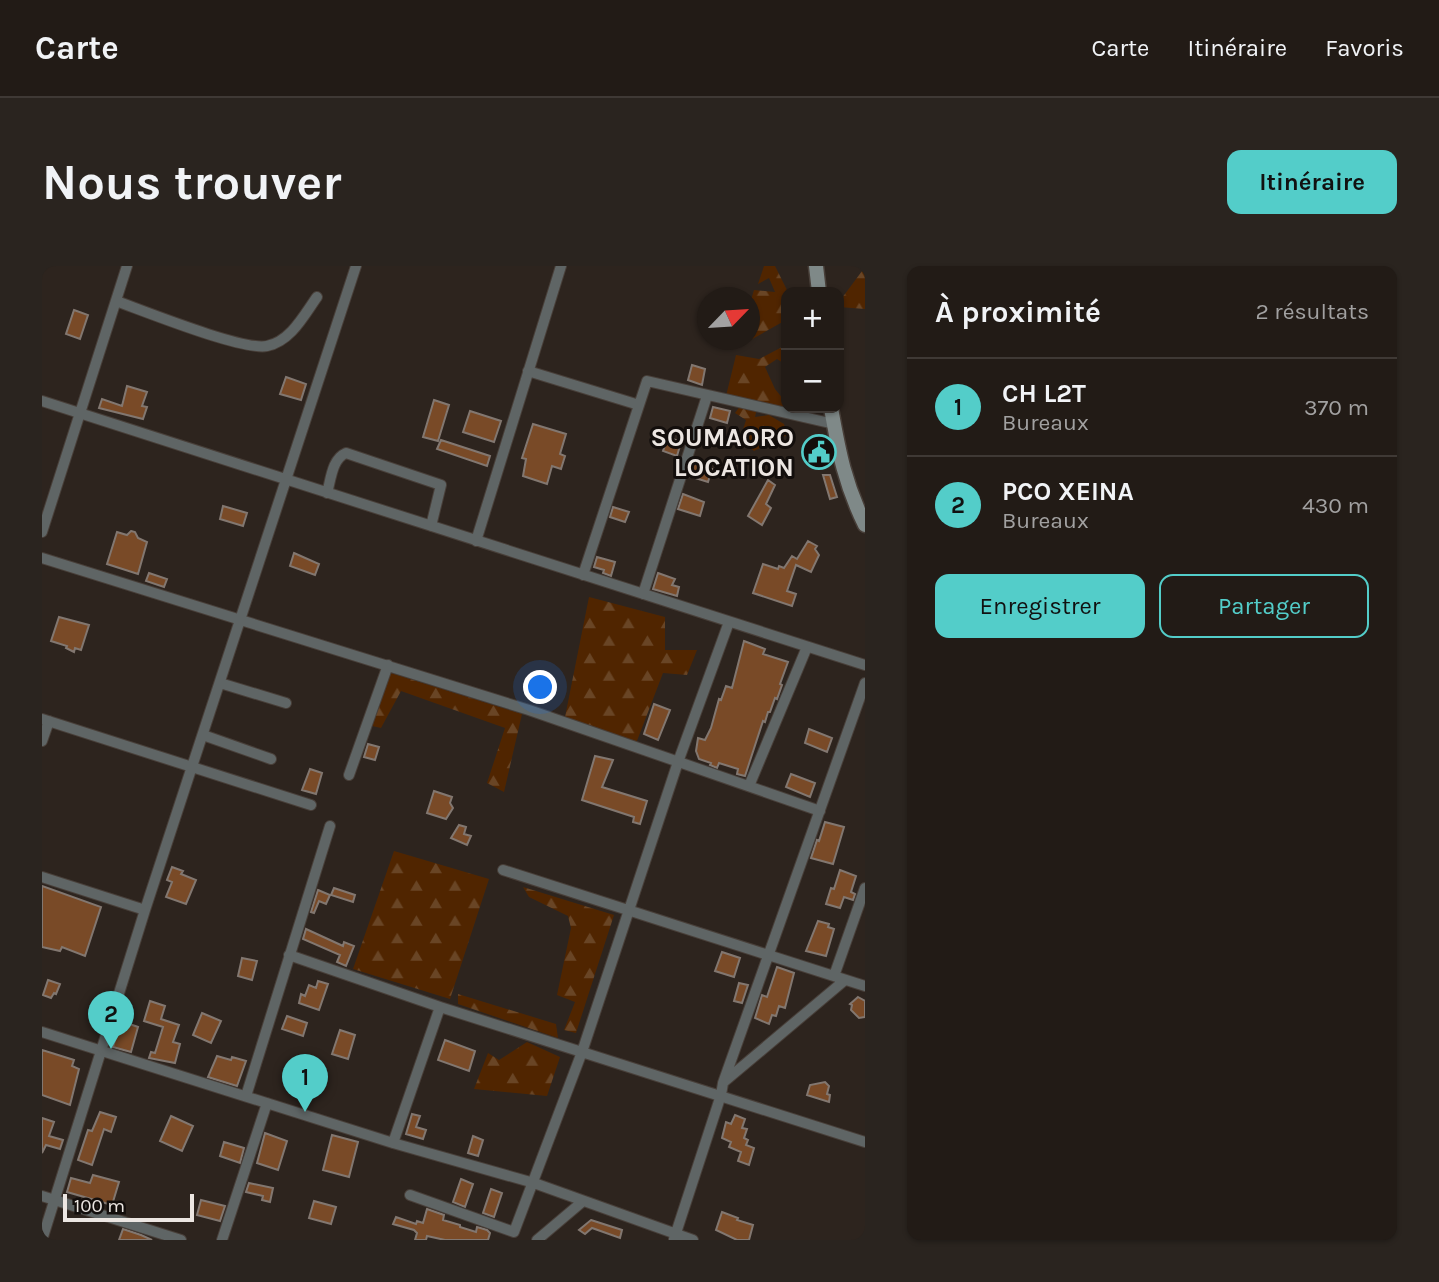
<!DOCTYPE html>
<html lang="fr">
<meta charset="utf-8">
<style>
:root{--surface:#221b16;--page:#2a241f;--text:#f1f3f6;--muted:#a2a1a1;--line:#3f3935;--accent:#53cdc9}
body{margin:0;font-family:Karla,sans-serif;background:var(--page);color:var(--text)}
.controls{position:absolute;right:21px;top:21px;display:grid;overflow:hidden;border-radius:14px;box-shadow:0 2px 5px #0004}
.controls button{width:63px;height:63px;display:grid;place-items:center;padding:0;border:0;border-bottom:2px solid var(--line);background:var(--surface);color:var(--text);font:35px sans-serif}
.compass{position:absolute;left:655px;top:21px;width:63px;height:63px;border-radius:50%;background:var(--surface);box-shadow:0 2px 5px #0004;rotate:65deg}
.scale{position:absolute;left:21px;bottom:18px;width:131px;box-sizing:border-box;padding-left:7px;border:4px solid #ece6e2;border-top:0;font-size:19px;line-height:24px;white-space:nowrap;color:#ece6e2;-webkit-text-stroke:5px #130e0c;paint-order:stroke}
.you{position:absolute;left:499px;top:422px;width:24px;height:24px;margin:-18px;border:5px solid #fff;border-radius:50%;background:#1a73e8;box-shadow:0 0 0 10px #1a73e833}
.badge{display:grid;place-items:center;width:46px;height:46px;border-radius:50%;background:var(--accent);color:#111;font-size:23px;font-weight:700}
.pin{position:absolute;translate:-50% -58px;filter:drop-shadow(0 2px 4px #0008)}
.pin::after{content:'';position:absolute;top:37px;width:24px;height:21px;background:inherit;clip-path:polygon(0 0,100% 0,50% 100%)}
.list{margin:0;padding:0;list-style:none}
h2{display:flex;justify-content:space-between;align-items:center;height:91px;margin:0;padding:0 28px;font-size:30px}
h2 small{font-size:23px;font-weight:400;color:var(--muted)}
.list li{display:grid;grid-template-columns:46px 1fr auto;gap:21px;align-items:center;box-sizing:border-box;height:98px;padding:0 28px;border-top:2px solid var(--line)}
.list b{display:block;font-size:26px;white-space:nowrap}
.list p{margin:0;font-size:23px;white-space:nowrap;color:var(--muted)}
.list em{font-size:23px;font-style:normal;color:var(--muted)}
.actions{display:flex;gap:14px;padding:21px 28px}
.actions a{flex:1;padding:16px 0;border:2px solid var(--accent);border-radius:14px;text-align:center;font-size:24px;color:var(--accent)}
.actions .main{background:var(--accent);color:#111}
.map{position:relative;flex:none;width:823px;height:974px;overflow:hidden;border-radius:14px}
header{display:flex;align-items:center;gap:42px;box-sizing:border-box;height:98px;padding:0 35px;background:var(--surface);border-bottom:2px solid var(--line)}
header strong{font-size:33px}
nav{display:flex;gap:38px;margin-inline-start:auto;font-size:24px}
.intro{display:flex;align-items:center;justify-content:space-between;box-sizing:border-box;height:168px;padding:0 42px}
h1{margin:0;font-size:49px}
.button{padding:18px 32px;border-radius:14px;background:var(--accent);color:#111;font-size:24px;font-weight:700}
main{display:flex;gap:42px;padding:0 42px}
aside{flex:1;background:var(--surface);border-radius:14px;box-shadow:0 2px 5px #0004}
.map>svg:first-child{display:block}
</style>
<header>
<strong>Carte</strong>
<nav><a>Carte</a><a>Itinéraire</a><a>Favoris</a></nav>
</header>
<div class="intro"><h1>Nous trouver</h1><a class="button">Itinéraire</a></div>
<main>
<div class="map">
<svg width="823" height="974" viewBox="0 0 823 974">
<defs>
<pattern id="forest-firs" width="22" height="20" patternUnits="userSpaceOnUse" patternTransform="scale(1.75)"><rect width="22" height="20" fill="#502500"/><path d="M5 1l3.5 6h-7zM16 11l3.5 6h-7z" fill="#694525"/></pattern>
</defs>
<rect width="100%" height="100%" fill="#2d241e"/>
<path fill="url(#forest-firs)" d="M722,0H733L746,26H744V54L705,76L693,77L694,74H708V37L712,24L733,26L727,12L716,18Z
M823,1V43L797,41V36Z
M742,80L744,99L735,93L723,101L733,123L742,134H744V142H762L738,145L716,138L713,151L727,149L742,158L745,169L712,185L698,173L704,154L693,147L699,139L684,130L694,89L717,93Z
M547,331L623,351V384H655L645,409L621,407L593,480L522,456Z
M349,407L480,448L462,526L445,517L463,462L359,425L339,462L326,459Z
M352,585L447,613L408,733L311,703Z
M481,621L572,649L534,767L522,764L533,736L515,729L529,662L526,650L487,631Z
M416,728L514,758L516,772L416,738Z
M485,776L518,791L505,830L432,823L446,787L457,794Z"/>
<path fill="#794a27" stroke="#827770" stroke-width="2" d="M32,44L46,49L38,73L24,68Z
M650,99L663,103L660,119L646,114Z
M244,111L264,118L259,134L238,128Z
M85,120L105,126L100,140L105,141L101,153L57,142L60,133L80,140Z
M392,134L407,139L396,175L381,171Z
M671,141L688,145L685,157L668,152Z
M428,145L459,155L452,176L421,166Z
M491,158L524,168L518,188L523,190L519,203L510,200L505,218L481,210L484,193L480,192Z
M626,171L639,176L635,190L621,185Z
M399,174L448,190L445,200L395,183Z
M651,197L670,203L666,216L647,210Z
M781,209H788L795,231L788,233Z
M726,214L733,219L724,238L729,242L720,259L706,250Z
M641,228L662,236L658,250L636,243Z
M181,240L205,247L201,260L178,253Z
M571,241L587,246L583,256L568,251Z
M89,265L93,266L96,272L105,276L96,308L65,298L75,266L85,269Z
M766,275L775,280L773,283L777,289L769,306L754,299L745,325L754,328L750,340L711,327L721,298L736,303L737,300L742,302L750,290L755,293Z
M252,287L277,298L273,309L248,300Z
M555,291L573,296L569,310L561,307L562,304L552,301Z
M107,307L125,313L122,321L104,315Z
M616,307L633,313L630,319L637,321L635,330L611,323Z
M17,351L47,359L39,384L33,382L32,386L24,382L25,380L9,375Z
M702,375L723,383L721,388L746,396L738,418L740,419L735,433L733,432L728,446H726L723,456L721,455L703,510L695,508L696,503L677,497L675,502L668,499L669,497L657,493L654,485L656,472L663,474L669,462L677,433L679,434L684,420L690,422Z
M612,438L628,444L616,474L602,468Z
M767,463L790,472L785,486L763,477Z
M326,478L337,481L333,494L322,491Z
M553,490L571,494L560,521L605,535L598,558L591,556L592,551L540,534Z
M268,503L280,507L274,528L260,524Z
M749,508L773,517L768,531L744,521Z
M392,525L410,531L408,537L411,542L404,553L385,547Z
M783,556L802,561L791,598L769,592L775,574L777,575Z
M417,559L424,561L422,568L429,570L425,579L409,572Z
M130,601L141,605L139,608L154,614L144,638L124,631L130,616L125,614Z
M798,604L814,610L809,626L813,628L811,634L802,631L798,642L784,638L789,622L792,623Z
M0,620L59,641L43,690L20,681L18,685L0,681Z
M292,622L313,629L311,636L289,629Z
M276,624L288,629L284,638L277,635L272,647L269,646Z
M776,655L787,658L786,661L792,663L784,690L764,685Z
M264,663L301,680L302,676L312,680L304,700L295,696L298,689L261,673Z
M680,686L698,692L692,711L673,705Z
M200,692L215,695L210,714L196,710Z
M735,701L752,707L743,742L737,740L734,750L730,749L727,758L713,752L720,729L725,731Z
M6,714L18,718L14,728L12,727L9,732L1,729Z
M276,715L286,718L277,744L257,737L259,728L263,730L267,719L274,722Z
M697,717L706,719L700,737L692,735Z
M816,731L823,735V751L817,752L809,744L810,739L808,738Z
M108,735L123,740L119,753L137,759L131,776L138,778L133,797L107,792L109,786L113,787L121,761L102,755Z
M160,747L179,755L169,777L151,769Z
M245,750L265,757L261,770L240,763Z
M79,755L96,761L89,786L71,781Z
M298,764L313,769L306,793L290,788Z
M403,774L433,785L427,805L396,794Z
M0,784L32,794L30,800L37,803L28,839L0,829Z
M175,790L189,794L190,791L204,795L195,820L166,811Z
M783,816L787,820L785,828L788,829L787,836L765,829L768,819Z
M58,846L74,851L69,866L62,863L50,899L36,894L46,864L50,865Z
M370,848L378,850L374,861L384,864L381,873L364,868Z
M693,849L703,853L700,862L705,863L702,872L706,874L704,879L712,882L707,899L696,895L699,886L687,881L689,876L680,872L684,856L689,858Z
M129,850L151,860L140,885L118,875Z
M0,852L12,856L7,870L21,874L18,883L4,879L0,887Z
M223,867L245,875L236,904L215,897Z
M290,869L316,876L307,911L281,904Z
M431,870L441,874L436,890L426,887Z
M182,876L202,882L198,897L178,890Z
M51,909L77,916L70,939L25,926L29,912L48,917Z
M419,913L431,918L423,941L411,936Z
M207,917L231,922L228,936L220,934L221,930L204,926Z
M449,923L460,927L452,951L441,947Z
M159,934L183,940L178,955L155,949Z
M272,935L294,941L289,958L267,952Z
M385,943L402,949L401,954L418,959V961L434,966L435,961L445,964L448,967L446,974H403L385,970L384,974H373L375,967L372,964L351,958L354,951L374,958L375,955L381,957Z
M680,946L696,952L695,954L711,959L707,974H695L674,964Z
M549,954L580,964L578,972L550,962L543,968L537,964Z
M81,963L99,969L110,974H77Z"/>
<g fill="none" stroke-linecap="round" stroke-linejoin="round">
<g stroke="#483f39" stroke-width="12">
<path id="street" d="M74,35C102,45 201,85 225,80C249,75 262,49 275,31
M486,105L597,139
M0,135L823,399
M285,227C289,213 290,193 304,187L399,219L389,260
M0,266L85,0
M434,275L519,0
M0,292L487,444L778,545
M541,309L605,115L792,158
M601,328L665,130
M178,417L244,437
M0,453L269,539
M161,469L229,493
M0,475L7,455
M307,509L346,399
M707,520L765,381
M461,604L823,720
M0,611L103,644
M247,689L398,741L823,876
M792,710L823,622
M0,766L351,877L492,917L651,974
M683,815L803,714
M204,830L288,560
M351,877L398,741
M368,929L472,966L540,786L636,496L687,356
M0,930L139,974
M632,973L679,829L681,817L823,417
M0,974L103,644L314,0
M180,974L225,837
M495,974L540,936"/>
</g>
<g stroke="#483f39" stroke-width="17">
<path id="secondary" d="M774,0L777,26
M789,142C797,187 803,218 823,259"/>
</g>
<use href="#street" stroke="#5f6565" stroke-width="10"/>
<use href="#secondary" stroke="#7f8988" stroke-width="14"/>
</g>
<defs>
<g id="civic-ring" transform="scale(1.75)"><circle r="9.5" fill="#130e0c" stroke="#53cdc9" stroke-width="1.5"/><path d="M-.6-6.5H3V-4.5H.6V-3L4-1V1h2V6H-6V1h2V-1L-.6-3ZM-1.2 2.5V6h2.4V2.5Z" fill="#53cdc9"/></g>
</defs>
<g fill-rule="evenodd">
<use href="#civic-ring" x="777" y="186"/>
</g>
<g text-anchor="middle" stroke-width="6" stroke-linejoin="round" paint-order="stroke">
<g font-size="26" font-weight="bold" fill="#ece6e2" stroke="#130e0c" text-anchor="end">
<text x="752" y="180">SOUMAORO<tspan x="752" dy="30">LOCATION</tspan></text>
</g>
</g>
</svg>
<div class="controls">
<button>+</button>
<button>−</button>
</div>
<svg class="compass" viewBox="-18 -18 36 36"><path d="M0-13l5 13h-10z" fill="#e53935"/><path d="M0 13l5-13h-10z" fill="#a2a1a1"/></svg>
<div class="scale">100 m</div>
<div class="you"></div>
<div class="pin badge" style="left:263px;top:846px">1</div>
<div class="pin badge" style="left:69px;top:783px">2</div>
</div>
<aside>
<h2>À proximité<small>2 résultats</small></h2>
<ul class="list">
<li><span class="badge">1</span><div><b>CH L2T</b><p>Bureaux</p></div><em>370 m</em></li>
<li><span class="badge">2</span><div><b>PCO XEINA</b><p>Bureaux</p></div><em>430 m</em></li>
</ul>
<div class="actions"><a class="main">Enregistrer</a><a>Partager</a></div>
</aside>
</main>
